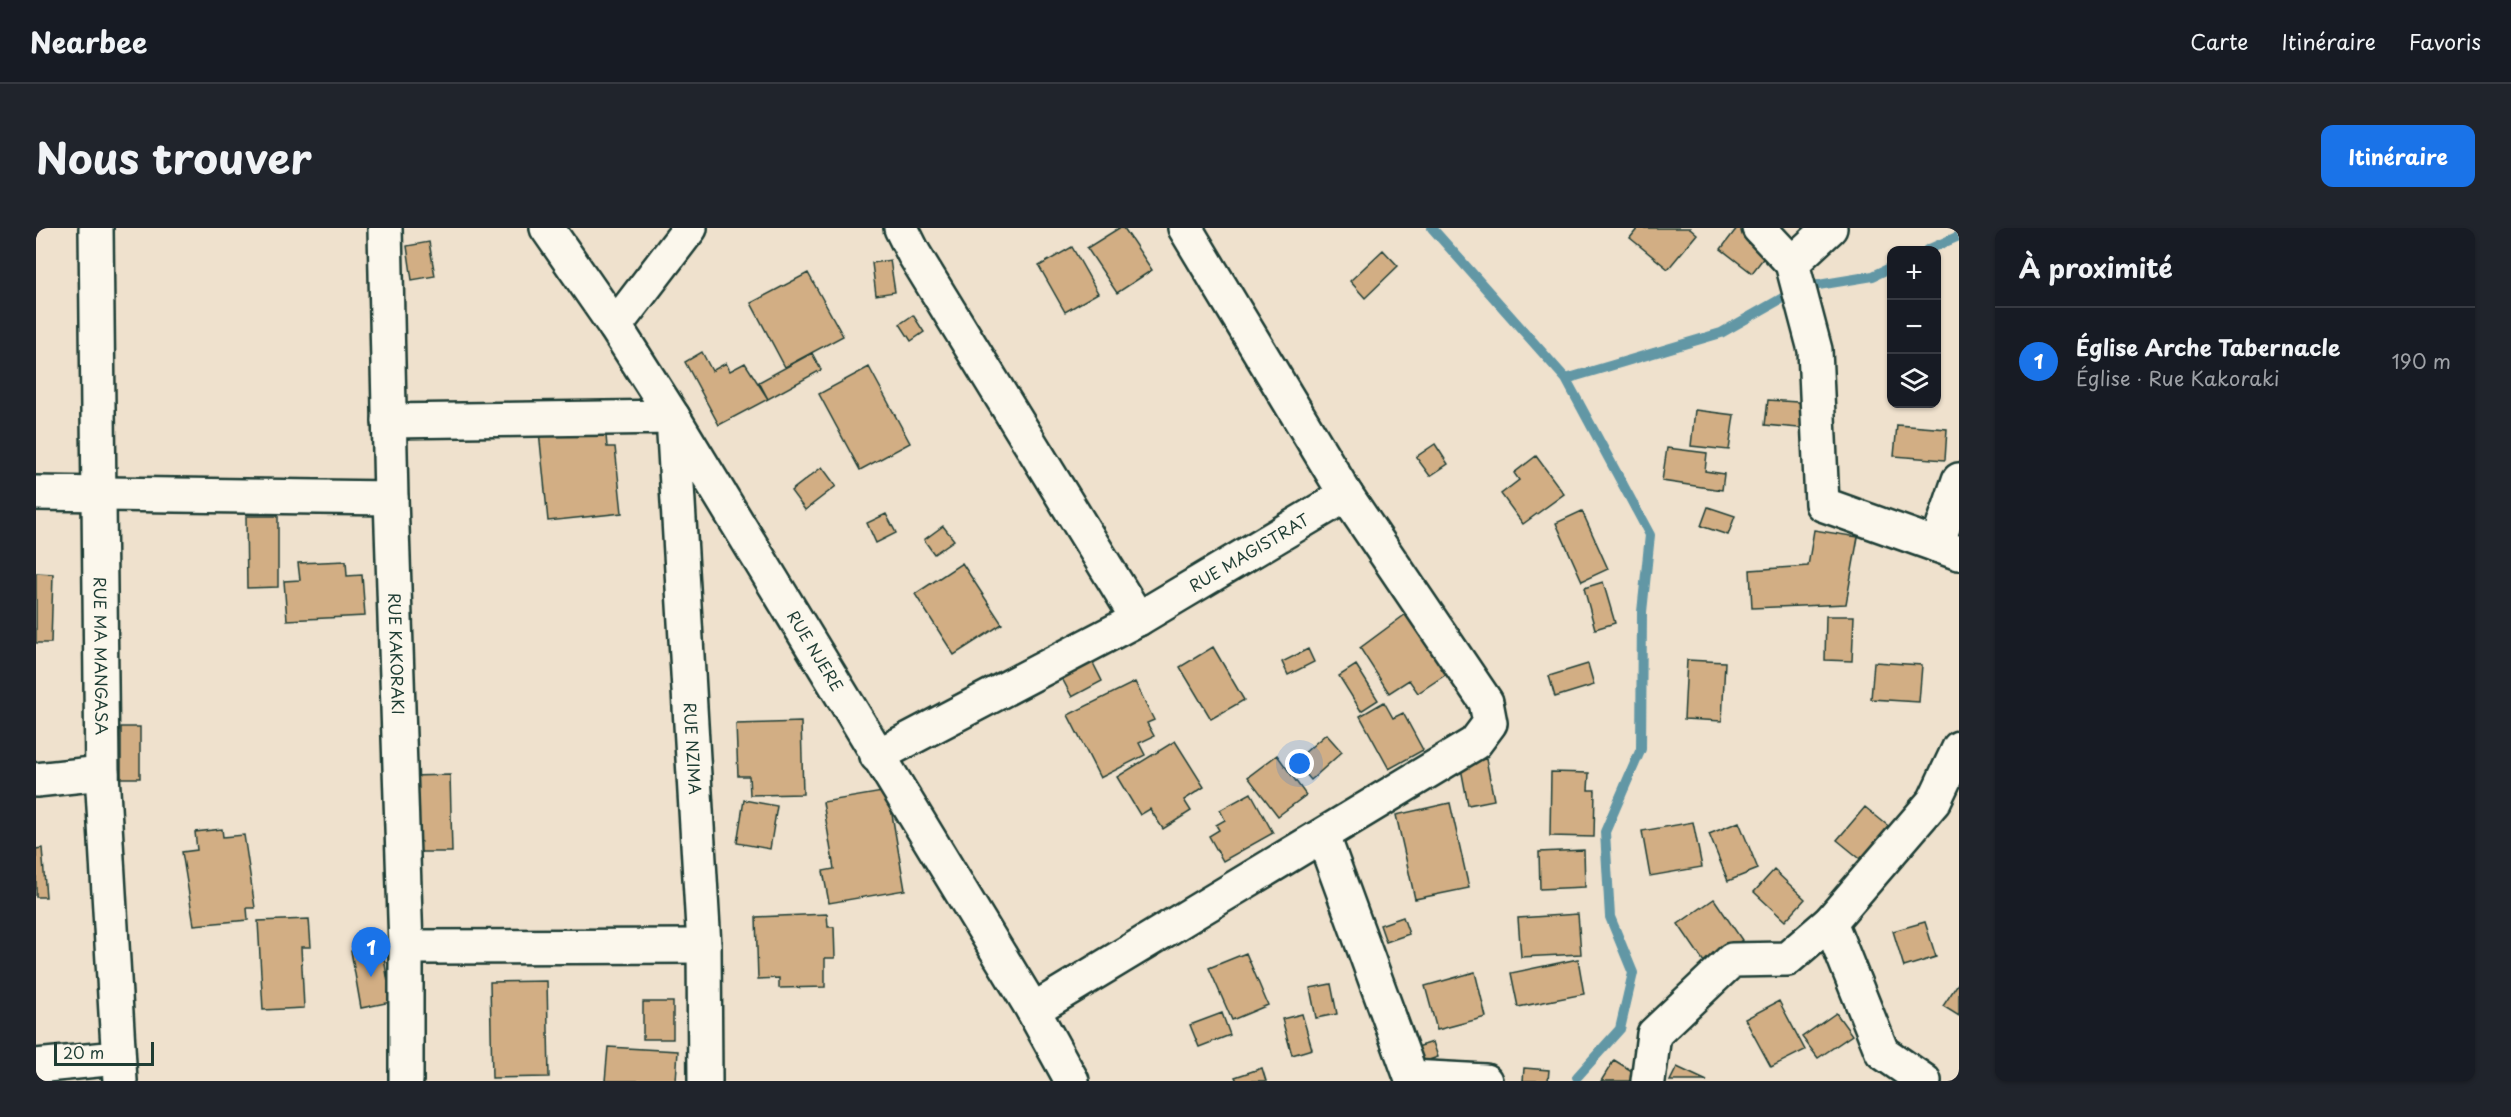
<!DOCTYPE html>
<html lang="fr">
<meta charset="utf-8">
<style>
:root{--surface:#171b24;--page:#20242c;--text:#f1f3f6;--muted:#9ea1a6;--line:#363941;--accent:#1a73e8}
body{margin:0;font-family:"Playpen Sans",sans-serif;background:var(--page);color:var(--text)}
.controls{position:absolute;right:18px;top:18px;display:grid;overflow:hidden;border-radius:12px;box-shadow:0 2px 4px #0004}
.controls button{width:54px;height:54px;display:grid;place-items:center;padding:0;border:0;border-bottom:2px solid var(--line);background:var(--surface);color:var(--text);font:30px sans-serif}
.scale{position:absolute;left:18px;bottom:15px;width:100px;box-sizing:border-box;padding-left:6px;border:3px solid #1f3d34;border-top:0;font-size:16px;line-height:21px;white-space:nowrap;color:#1f3d34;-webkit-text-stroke:4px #fbf7ec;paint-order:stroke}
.you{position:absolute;left:1264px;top:536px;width:21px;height:21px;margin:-15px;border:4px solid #fff;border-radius:50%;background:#1a73e8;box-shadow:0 0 0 9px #1a73e833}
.badge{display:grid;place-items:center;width:39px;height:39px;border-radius:50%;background:var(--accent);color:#fff;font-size:20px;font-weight:700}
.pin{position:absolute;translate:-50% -50px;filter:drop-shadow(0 2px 3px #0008)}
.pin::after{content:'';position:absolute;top:32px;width:21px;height:18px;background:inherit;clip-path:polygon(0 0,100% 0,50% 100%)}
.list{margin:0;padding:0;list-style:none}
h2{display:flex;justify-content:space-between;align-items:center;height:78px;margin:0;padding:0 24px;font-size:26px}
h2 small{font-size:20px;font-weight:400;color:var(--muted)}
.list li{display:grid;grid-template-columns:39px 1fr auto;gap:18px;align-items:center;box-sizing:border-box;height:108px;padding:0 24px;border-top:2px solid var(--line)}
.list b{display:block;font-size:22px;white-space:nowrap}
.list p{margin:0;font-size:20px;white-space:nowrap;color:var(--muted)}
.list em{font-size:20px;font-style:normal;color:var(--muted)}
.icon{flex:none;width:33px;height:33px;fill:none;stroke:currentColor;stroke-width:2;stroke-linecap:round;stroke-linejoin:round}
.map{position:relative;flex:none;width:1923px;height:853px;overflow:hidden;border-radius:12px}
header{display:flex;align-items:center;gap:36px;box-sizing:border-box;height:84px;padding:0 30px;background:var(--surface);border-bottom:2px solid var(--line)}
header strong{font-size:28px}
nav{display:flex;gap:33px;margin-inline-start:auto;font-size:21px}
.intro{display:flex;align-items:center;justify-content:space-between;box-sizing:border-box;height:144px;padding:0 36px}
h1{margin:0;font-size:42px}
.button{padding:15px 27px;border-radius:12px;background:var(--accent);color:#fff;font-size:21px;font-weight:700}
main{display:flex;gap:36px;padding:0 36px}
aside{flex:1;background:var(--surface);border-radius:12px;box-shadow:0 2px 4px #0004}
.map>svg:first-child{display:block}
</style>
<header>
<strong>Nearbee</strong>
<nav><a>Carte</a><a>Itinéraire</a><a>Favoris</a></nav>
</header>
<div class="intro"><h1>Nous trouver</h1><a class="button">Itinéraire</a></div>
<main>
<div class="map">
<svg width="1923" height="853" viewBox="0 0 1923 853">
<rect width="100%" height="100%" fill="#efe1cd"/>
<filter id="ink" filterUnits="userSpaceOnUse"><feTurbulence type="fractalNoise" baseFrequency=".0167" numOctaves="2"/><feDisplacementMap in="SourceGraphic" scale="12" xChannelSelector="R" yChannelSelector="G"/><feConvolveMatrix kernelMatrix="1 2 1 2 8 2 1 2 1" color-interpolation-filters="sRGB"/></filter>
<g filter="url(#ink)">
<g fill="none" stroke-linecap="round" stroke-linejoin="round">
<path stroke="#6297a5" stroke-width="10" d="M1396,0L1530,151L1614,307L1606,384L1605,521L1569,604L1574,689L1597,745L1584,801L1541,849
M1891,22L1923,8
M1530,151L1685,105L1764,60L1837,48L1856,39"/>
</g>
<path fill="#d2ae84" stroke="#1f3d34" stroke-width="1.5" d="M1083,0H1088L1116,42L1081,65L1051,20Z
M1602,0H1654L1661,6L1632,41L1594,10Z
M1701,0H1710L1736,19L1716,45L1685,21Z
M393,14L399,48L376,52L371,18Z
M1036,19L1062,65L1029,84L1003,38Z
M1347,22L1362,38L1329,70L1314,53Z
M854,32L859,64L840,67L836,35Z
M772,45L807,108L749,139L715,75Z
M877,87L888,104L875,113L864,96Z
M666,124L676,143L690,135L694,143L709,135L732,171L683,197L649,134Z
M776,125L785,142L732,171L723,154Z
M833,139L874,215L824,242L783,166Z
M1732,172L1776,175L1774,201L1729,197Z
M1659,182L1698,187L1693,222L1655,218Z
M569,196L571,219H579L586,285L512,293L503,203Z
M1861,197L1911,201L1909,232L1858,228Z
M1399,216L1412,236L1394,248L1380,229Z
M1631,220L1671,225L1669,243L1688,246L1686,262L1626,253Z
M1500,228L1528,266L1487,296L1465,266L1483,252L1478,245Z
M786,239L800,258L769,282L755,263Z
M1672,279L1699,288L1692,307L1665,298Z
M1546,283L1572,341L1546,353L1520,295Z
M850,286L860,305L840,315L831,295Z
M210,288H242V359L211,360Z
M907,298L918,312L898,326L888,312Z
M1778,302L1822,309L1810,376L1716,380L1714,342L1772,338Z
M310,333L311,348L326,347L329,388L251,392L248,353L264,352L262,335Z
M926,335L966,396L918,427L879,366Z
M0,345L17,346L15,415H0Z
M1567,354L1579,395L1559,401L1548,360Z
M1374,383L1415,443L1382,465L1373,452L1353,465L1324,420Z
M1790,388H1818L1816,433L1789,432Z
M1177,419L1208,472L1175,491L1144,439Z
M1272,421L1278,434L1252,447L1246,434Z
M1052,425L1066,453L1036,469L1021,441Z
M1651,432L1689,434L1686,493L1648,491Z
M1838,434L1886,437L1883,474L1835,471Z
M1552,436L1558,457L1519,469L1513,448Z
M1320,437L1342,472L1325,483L1303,448Z
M1099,454L1118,492L1111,495L1118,508L1103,515L1109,527L1064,550L1032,487Z
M1348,474L1357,490L1367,485L1387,522L1353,541L1324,488Z
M765,494L767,566L714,567L713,548H702L700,496Z
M85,499H104V550H85Z
M1290,506L1306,524L1275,552L1259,533Z
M1139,513L1168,559L1148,572L1155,583L1127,601L1114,581L1104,587L1081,549Z
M1241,527L1270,567L1242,588L1212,549Z
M1450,531L1458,572L1432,577L1424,535Z
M1515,544L1553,545L1552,562H1559L1558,609L1514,608Z
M414,547L416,624H377L374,548Z
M852,563L869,662L793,675L787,643L798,641L787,574Z
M1215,565L1237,605L1187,633L1173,608L1183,602L1180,597L1189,592L1184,582Z
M708,572L741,578L734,621L701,615Z
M1414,575L1433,660L1379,671L1360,587Z
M1829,579L1856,601L1828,634L1801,612Z
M1657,594L1666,639L1614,648L1606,603Z
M1703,594L1722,641L1692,653L1673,606Z
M186,601L187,609L208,607L219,680H211L212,692L158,697L146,624L161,622L159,604Z
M6,620L10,669H0V621Z
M1548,622L1549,659L1504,661L1503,624Z
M1738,642L1769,671L1749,693L1718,664Z
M1678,671L1706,712L1670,737L1642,696Z
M791,686L792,699H798L799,730H789V759L743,760V750L722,751L720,689Z
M1542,686L1545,726L1485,729L1482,690Z
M1367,689L1373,706L1350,714L1344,697Z
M273,691L275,719H265L268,780L227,782L222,693Z
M1889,694L1900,729L1868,739L1857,703Z
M346,717L355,774L325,780L315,723Z
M1210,725L1232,777L1196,792L1173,740Z
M1542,731L1548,766L1482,779L1475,745Z
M1439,744L1450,789L1401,802L1389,758Z
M511,753L513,849L456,850L454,754Z
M1923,754V788L1907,778Z
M1295,756L1301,786L1280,790L1274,760Z
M1743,773L1769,822L1735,839L1709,791Z
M607,774H637V811H607Z
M1186,785L1194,807L1163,819L1154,797Z
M1800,785L1816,807L1782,830L1766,809Z
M1266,786L1276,821L1256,827L1246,791Z
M1397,814L1402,829L1377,837L1372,822Z
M572,819L642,823L640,853H569Z
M1578,832L1609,851L1608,853H1565Z
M1641,839L1671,853H1634Z
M1226,840L1230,853H1201L1199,849Z
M1488,840L1513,842L1512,853H1487Z"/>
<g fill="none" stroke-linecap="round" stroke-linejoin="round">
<g stroke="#1f3d34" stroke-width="38">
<g id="minor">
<path id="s1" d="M60,0L66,545L84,853"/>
<path id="s2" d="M349,0L355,270L370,719V853"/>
<path id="s3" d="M511,0L579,98L637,189L997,782L1036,853"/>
<path d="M865,0L878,26L1102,391"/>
<path d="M1723,0L1756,35L1779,122L1786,276L1923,325"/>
<path d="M1756,35L1794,0"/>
<path d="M579,98L654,0"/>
<path id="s4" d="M353,193L637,189L668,718L669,853"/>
<path d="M0,265L355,270"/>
<path d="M1901,317L1923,252"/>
<path id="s5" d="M841,528L1102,391L1310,267"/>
<path d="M0,552L66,545"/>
<path d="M1287,608L1375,849L1449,853"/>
<path d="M1794,694L1846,824L1888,853"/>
<path d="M370,719L668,718"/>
<path d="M997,782L1439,515L1454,495L1450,474L1310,267L1149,0"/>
<path d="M0,838L81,830"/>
<path d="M1612,853L1618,806L1696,732L1751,731L1794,694L1898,573L1923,520"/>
</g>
</g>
<use href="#minor" stroke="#fbf7ec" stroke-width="33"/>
</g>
</g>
<g text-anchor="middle" stroke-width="4.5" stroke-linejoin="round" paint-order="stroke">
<g font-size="16" fill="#1f3d34" stroke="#fbf7ec">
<text dy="6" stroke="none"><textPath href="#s5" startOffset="424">RUE MAGISTRAT</textPath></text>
<text dy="6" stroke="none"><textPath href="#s3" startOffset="501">RUE NJERE</textPath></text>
<text dy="6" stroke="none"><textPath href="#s1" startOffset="428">RUE MA MANGASA</textPath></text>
<text dy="6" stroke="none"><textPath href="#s2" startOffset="426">RUE KAKORAKI</textPath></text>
<text dy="6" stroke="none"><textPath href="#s4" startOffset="616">RUE NZIMA</textPath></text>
</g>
</g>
</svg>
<div class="controls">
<button>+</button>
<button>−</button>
<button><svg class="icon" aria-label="layers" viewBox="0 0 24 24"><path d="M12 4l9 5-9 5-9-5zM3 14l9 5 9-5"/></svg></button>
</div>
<div class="scale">20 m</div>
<div class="you"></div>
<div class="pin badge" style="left:335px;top:749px">1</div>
</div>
<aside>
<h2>À proximité<small></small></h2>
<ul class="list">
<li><span class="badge">1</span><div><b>Église Arche Tabernacle</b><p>Église · Rue Kakoraki</p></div><em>190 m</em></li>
</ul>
</aside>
</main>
